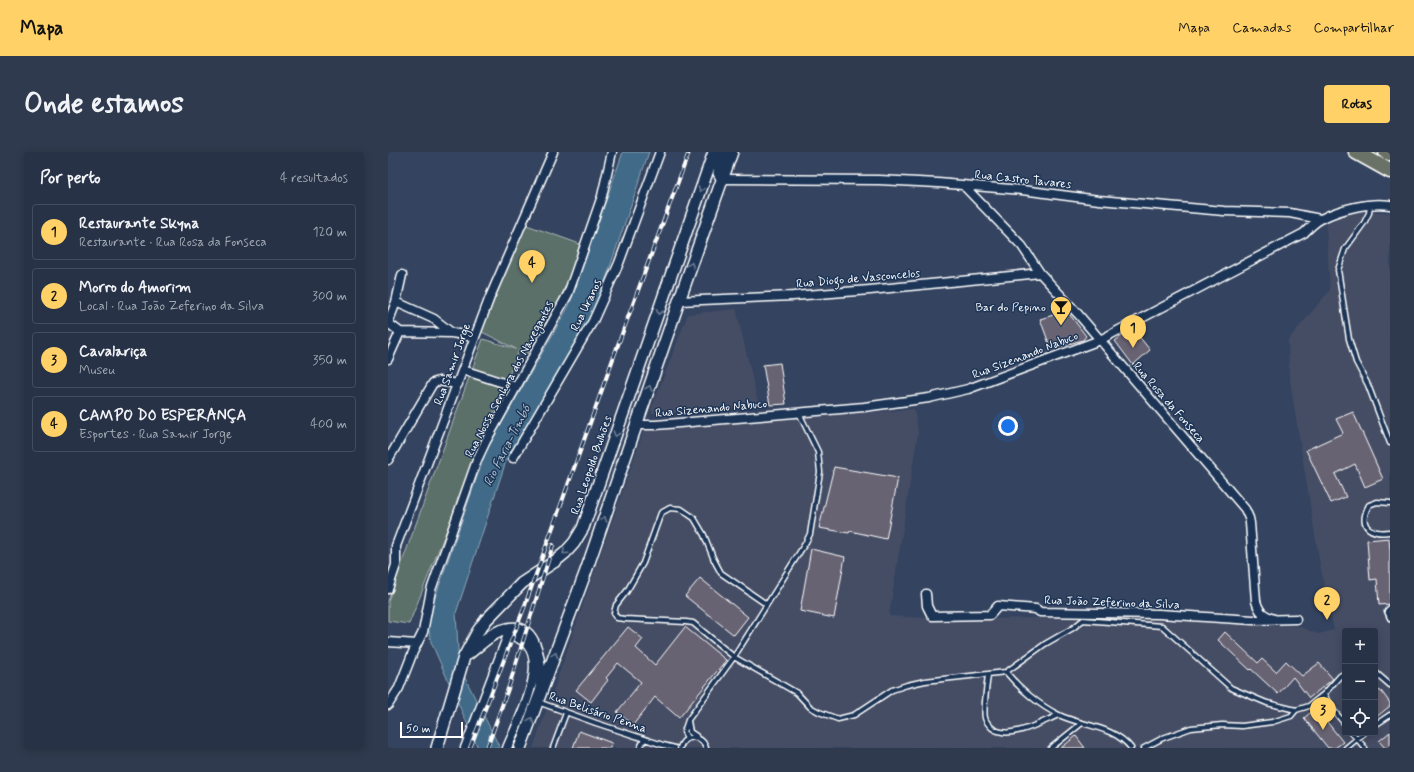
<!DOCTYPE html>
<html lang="pt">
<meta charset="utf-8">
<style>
:root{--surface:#273247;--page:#2f3a4e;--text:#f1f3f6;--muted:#a4aab4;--line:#434d60;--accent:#ffd166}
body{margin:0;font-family:Mynerve,sans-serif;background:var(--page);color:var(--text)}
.controls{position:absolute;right:12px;bottom:12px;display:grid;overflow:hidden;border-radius:4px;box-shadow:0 2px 10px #0003}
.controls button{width:36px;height:36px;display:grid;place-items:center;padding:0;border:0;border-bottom:1px solid var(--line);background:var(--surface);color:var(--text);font:20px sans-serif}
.scale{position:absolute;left:12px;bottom:10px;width:63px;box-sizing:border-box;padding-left:4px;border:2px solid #fff;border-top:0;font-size:11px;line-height:14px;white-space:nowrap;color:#fff;-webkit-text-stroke:3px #1d3557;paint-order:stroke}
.you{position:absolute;left:620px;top:274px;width:14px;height:14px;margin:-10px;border:3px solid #fff;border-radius:50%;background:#1a73e8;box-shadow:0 0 0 6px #1a73e833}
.badge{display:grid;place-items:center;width:26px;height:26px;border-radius:50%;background:var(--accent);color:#111;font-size:13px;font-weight:700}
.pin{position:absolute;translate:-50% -33px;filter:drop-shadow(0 1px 2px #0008)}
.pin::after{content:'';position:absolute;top:21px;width:14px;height:12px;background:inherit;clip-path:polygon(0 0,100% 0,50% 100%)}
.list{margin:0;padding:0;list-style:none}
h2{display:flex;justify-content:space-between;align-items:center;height:52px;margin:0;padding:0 16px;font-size:17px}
h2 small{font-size:13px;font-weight:400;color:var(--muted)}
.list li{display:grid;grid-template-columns:26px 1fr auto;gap:12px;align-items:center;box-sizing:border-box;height:56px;margin:0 8px 8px;padding:0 8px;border:1px solid var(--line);border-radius:4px}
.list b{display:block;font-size:15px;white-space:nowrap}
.list p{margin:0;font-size:13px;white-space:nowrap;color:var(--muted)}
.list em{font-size:13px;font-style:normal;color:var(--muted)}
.icon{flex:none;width:22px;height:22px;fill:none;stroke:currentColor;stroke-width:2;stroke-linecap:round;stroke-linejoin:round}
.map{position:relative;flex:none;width:1002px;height:596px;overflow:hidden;border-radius:4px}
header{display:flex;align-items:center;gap:24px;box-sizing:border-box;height:56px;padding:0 20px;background:var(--accent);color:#111}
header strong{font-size:19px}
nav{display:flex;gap:22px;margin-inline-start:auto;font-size:14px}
.intro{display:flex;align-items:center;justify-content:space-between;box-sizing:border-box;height:96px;padding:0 24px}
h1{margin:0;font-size:28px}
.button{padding:10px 18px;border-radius:4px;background:var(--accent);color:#111;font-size:14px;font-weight:700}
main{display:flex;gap:24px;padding:0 24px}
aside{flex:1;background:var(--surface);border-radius:4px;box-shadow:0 2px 10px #0003}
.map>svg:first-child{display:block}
</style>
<header>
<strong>Mapa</strong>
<nav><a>Mapa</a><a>Camadas</a><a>Compartilhar</a></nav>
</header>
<div class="intro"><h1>Onde estamos</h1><a class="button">Rotas</a></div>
<main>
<aside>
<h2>Por perto<small>4 resultados</small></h2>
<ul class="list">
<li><span class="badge">1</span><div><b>Restaurante Skyna</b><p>Restaurante · Rua Rosa da Fonseca</p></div><em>120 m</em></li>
<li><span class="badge">2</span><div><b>Morro do Amorim</b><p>Local · Rua João Zeferino da Silva</p></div><em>300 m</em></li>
<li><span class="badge">3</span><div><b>Cavalariça</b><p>Museu</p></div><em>350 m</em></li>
<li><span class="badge">4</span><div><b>CAMPO DO ESPERANÇA</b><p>Esportes · Rua Samir Jorge</p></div><em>400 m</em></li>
</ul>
</aside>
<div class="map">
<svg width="1002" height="596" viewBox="0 0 1002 596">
<rect width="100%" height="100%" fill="#34435f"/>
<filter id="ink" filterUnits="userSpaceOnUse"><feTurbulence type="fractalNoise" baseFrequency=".025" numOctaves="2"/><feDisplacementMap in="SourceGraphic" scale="8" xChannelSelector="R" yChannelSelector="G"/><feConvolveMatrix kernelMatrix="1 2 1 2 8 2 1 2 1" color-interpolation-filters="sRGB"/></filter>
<g filter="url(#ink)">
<path fill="#444d65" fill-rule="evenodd" d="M976,60H995L1002,61V596H145L256,278L526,257L530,280L501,464L537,466L601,467L731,464L903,474L913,475L930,482L946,478L932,413L905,248L901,220L900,188L942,138L938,73L958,61ZM957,479H987V581H957Z
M348,157L371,254L269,262L264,261L263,259L264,255L300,162Z"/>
<path fill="#5c706b" stroke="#aeb8b5" d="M133,71L192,92L183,122L175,140L164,161L139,202L131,198L21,472L0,469V449L95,187L128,197L90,178Z"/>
<path fill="#416b88" stroke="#8da6b8" d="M235,0H261L208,156L118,309L68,461L71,514L112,596H90L43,490L39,469L98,299L181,154Z"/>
<path fill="#686473" stroke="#fff" d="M679,159L698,184L695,188L663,197L652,167Z
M745,177L762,198L745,213L727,189L736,182Z
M392,211L398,252L382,253L375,213Z
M965,260L995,327L977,335L967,312L947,322L958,345L943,351L918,298L955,281L948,267Z
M446,315L510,326L498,387L462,379L461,381L431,376Z
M1001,386L1002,400V452L991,453L989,427L982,428L979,388Z
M423,397L457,405L446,466L412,459Z
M312,426L360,465L346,483L297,444Z
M240,475L255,487L248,496L267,513L297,475L338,508L291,566L267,545L245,573L229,560L253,530L230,511L218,526L220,528L203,550L188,538Z
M837,480L870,511L874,507L888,520L898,509L914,524L931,511L945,527L921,546L905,525L890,542L863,517L862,518L830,488Z
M987,536L994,540L1002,551V554L987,566Z
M928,556L955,590L947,596H940L916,566Z
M191,579L224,591L222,596H185Z
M1002,580V596H997L991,589Z
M688,584L697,596H673Z"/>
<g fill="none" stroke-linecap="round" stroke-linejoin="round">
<g stroke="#fff" stroke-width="7">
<path id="lane" d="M982,53L981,61L976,71L957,97L950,118L961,187L968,210L980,233L1002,291
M1002,351L989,350L981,353C975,364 973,377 989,380C993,381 998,380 1002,380
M378,452L333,421L326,408L316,383L306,366L293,357L282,356L273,361L255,411L239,439L228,453L226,461L229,466L237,467L298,470L305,471L346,505L409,541L422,555L431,560L450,567L466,563L504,538L519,533L537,529L618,520L657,492L685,476L695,468L774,474L843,536L879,551L908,558L921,554L936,542L952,524L957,521
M1002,456L999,459L1002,466
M618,520C631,536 652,554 671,563C694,574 726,574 743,596
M987,520L1002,533
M600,523C599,531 595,559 597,566C598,570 601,573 604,576C621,589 653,570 671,563
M936,542L942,554L957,572
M150,550L208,571L275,593L287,596
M300,569L302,580L308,584
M987,573L1002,563
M964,581L977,596
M299,586L296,580L300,568L346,505L418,390L422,382L432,320L430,300L411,261
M165,596L178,561
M252,596L256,587
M292,596C296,582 314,582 318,596
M663,596L694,571
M756,596L775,586L803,576L834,573L854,574L884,570L903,564L908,558
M958,596L976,581"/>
</g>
<g stroke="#fff" stroke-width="11">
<path id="street" d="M334,27L491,28L550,31L634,38L711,48L836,59L902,61L932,67
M576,34L634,94L652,121L690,162L857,357L861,366L862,371L868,449C871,460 875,463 886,467
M291,149L405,144L482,138L652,121
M8,150L46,167L64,181
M0,171L12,180L64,181L87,185
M0,171L8,150L14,123
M0,207L12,180
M75,218L128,235
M249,273H268L476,255L541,246L580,237L712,188L916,81C921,76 927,70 933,67C952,57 981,50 1002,53
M125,306L205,169L231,111L272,0
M0,308L45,231L51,229L70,232
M0,437L8,413V394L102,145L165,0
M538,442L539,454L544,464L602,463L610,454L648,457L652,460L771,462L865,468L908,467
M0,490L29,492
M0,553L11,536L25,500L35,480L43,438L89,308L98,289L180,142L214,44L224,0
M77,596L120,483C173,492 130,568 119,596"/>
</g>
<g stroke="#fff" stroke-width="14">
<path id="secondary" d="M334,26L331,21L334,0
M80,502C88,496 96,488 104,483C109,480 114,478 119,477C150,470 152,514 153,535
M49,596L76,505L90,479L98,468L134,431L166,410L177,401L186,391L195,376L326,0
M132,596L198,419L291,149L344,0"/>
</g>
<g stroke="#fff" stroke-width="17">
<path id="highway" d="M968,0L1002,19
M998,0L1002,2"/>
</g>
<use href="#lane" stroke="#1d3557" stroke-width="4"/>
<use href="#street" stroke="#1d3557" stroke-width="8"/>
<use href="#secondary" stroke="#1d3557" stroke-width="11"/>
<use href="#highway" stroke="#6a7166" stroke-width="14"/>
<g stroke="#fff" stroke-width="4">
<path id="rail" d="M82,596L136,456L231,190L301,0
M99,596L121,534L165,393"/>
</g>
<use href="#rail" stroke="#1d3557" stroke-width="2.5" stroke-dasharray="8" stroke-linecap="butt"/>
</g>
<defs><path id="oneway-chevron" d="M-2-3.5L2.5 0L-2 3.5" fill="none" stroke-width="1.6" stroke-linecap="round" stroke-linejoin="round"/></defs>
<g stroke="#6c7c92">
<use href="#oneway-chevron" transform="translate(313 37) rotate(110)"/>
<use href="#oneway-chevron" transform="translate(303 113) rotate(-70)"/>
<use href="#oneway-chevron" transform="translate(271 160) rotate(109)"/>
<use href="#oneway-chevron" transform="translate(261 236) rotate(-71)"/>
<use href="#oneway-chevron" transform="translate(228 282) rotate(109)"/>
<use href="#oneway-chevron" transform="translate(216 367) rotate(-71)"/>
<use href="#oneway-chevron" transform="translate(177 400) rotate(137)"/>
<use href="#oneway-chevron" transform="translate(167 503) rotate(-70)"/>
<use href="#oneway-chevron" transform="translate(143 568) rotate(-69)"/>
</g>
</g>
<defs>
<g id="bar-pin" transform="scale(1.15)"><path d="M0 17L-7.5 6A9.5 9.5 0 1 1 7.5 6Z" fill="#ffd166" stroke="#1d3557"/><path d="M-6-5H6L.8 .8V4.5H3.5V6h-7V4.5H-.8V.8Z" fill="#111"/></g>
</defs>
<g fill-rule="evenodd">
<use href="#bar-pin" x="673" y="155"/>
</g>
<g text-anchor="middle" stroke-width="3" stroke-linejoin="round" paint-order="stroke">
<g font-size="12" fill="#fff" stroke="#1d3557">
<text transform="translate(635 27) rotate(6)" y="4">Rua Castro Tavares</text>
<text transform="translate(470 126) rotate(-5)" y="4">Rua Diogo de Vasconcelos</text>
<text transform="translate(198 153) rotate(-64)" y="4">Rua Uranos</text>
<text transform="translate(637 203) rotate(-21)" y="4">Rua Sizenando Nabuco</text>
<text transform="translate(64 212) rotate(-70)" y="4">Rua Samir Jorge</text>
<text transform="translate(121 227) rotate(-62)" y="4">Rua Nossa Senhora dos Navegantes</text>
<text transform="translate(781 250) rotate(49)" y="4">Rua Rosa da Fonseca</text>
<text transform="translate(323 256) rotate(-5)" y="4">Rua Sizenando Nabuco</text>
<text transform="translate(203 313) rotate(-71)" y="4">Rua Leopoldo Bulhões</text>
<text transform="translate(724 450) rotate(2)" y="4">Rua João Zeferino da Silva</text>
<text transform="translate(210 560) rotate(19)" y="4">Rua Belisário Penna</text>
</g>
<g font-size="12" fill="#fff" stroke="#1d3557" text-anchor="end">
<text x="658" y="159">Bar do Pepino</text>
</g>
<g font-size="13" font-style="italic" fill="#b3c4cf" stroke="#1d3557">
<text transform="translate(118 293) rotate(-63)" y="5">Rio Faria-Timbó</text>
</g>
</g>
</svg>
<div class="controls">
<button>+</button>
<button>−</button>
<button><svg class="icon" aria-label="locate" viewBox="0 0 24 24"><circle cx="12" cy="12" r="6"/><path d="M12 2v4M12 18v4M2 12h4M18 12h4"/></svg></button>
</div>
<div class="scale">50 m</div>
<div class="you"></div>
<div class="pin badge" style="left:745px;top:196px">1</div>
<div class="pin badge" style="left:939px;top:468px">2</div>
<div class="pin badge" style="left:935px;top:578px">3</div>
<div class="pin badge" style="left:144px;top:131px">4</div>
</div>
</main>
